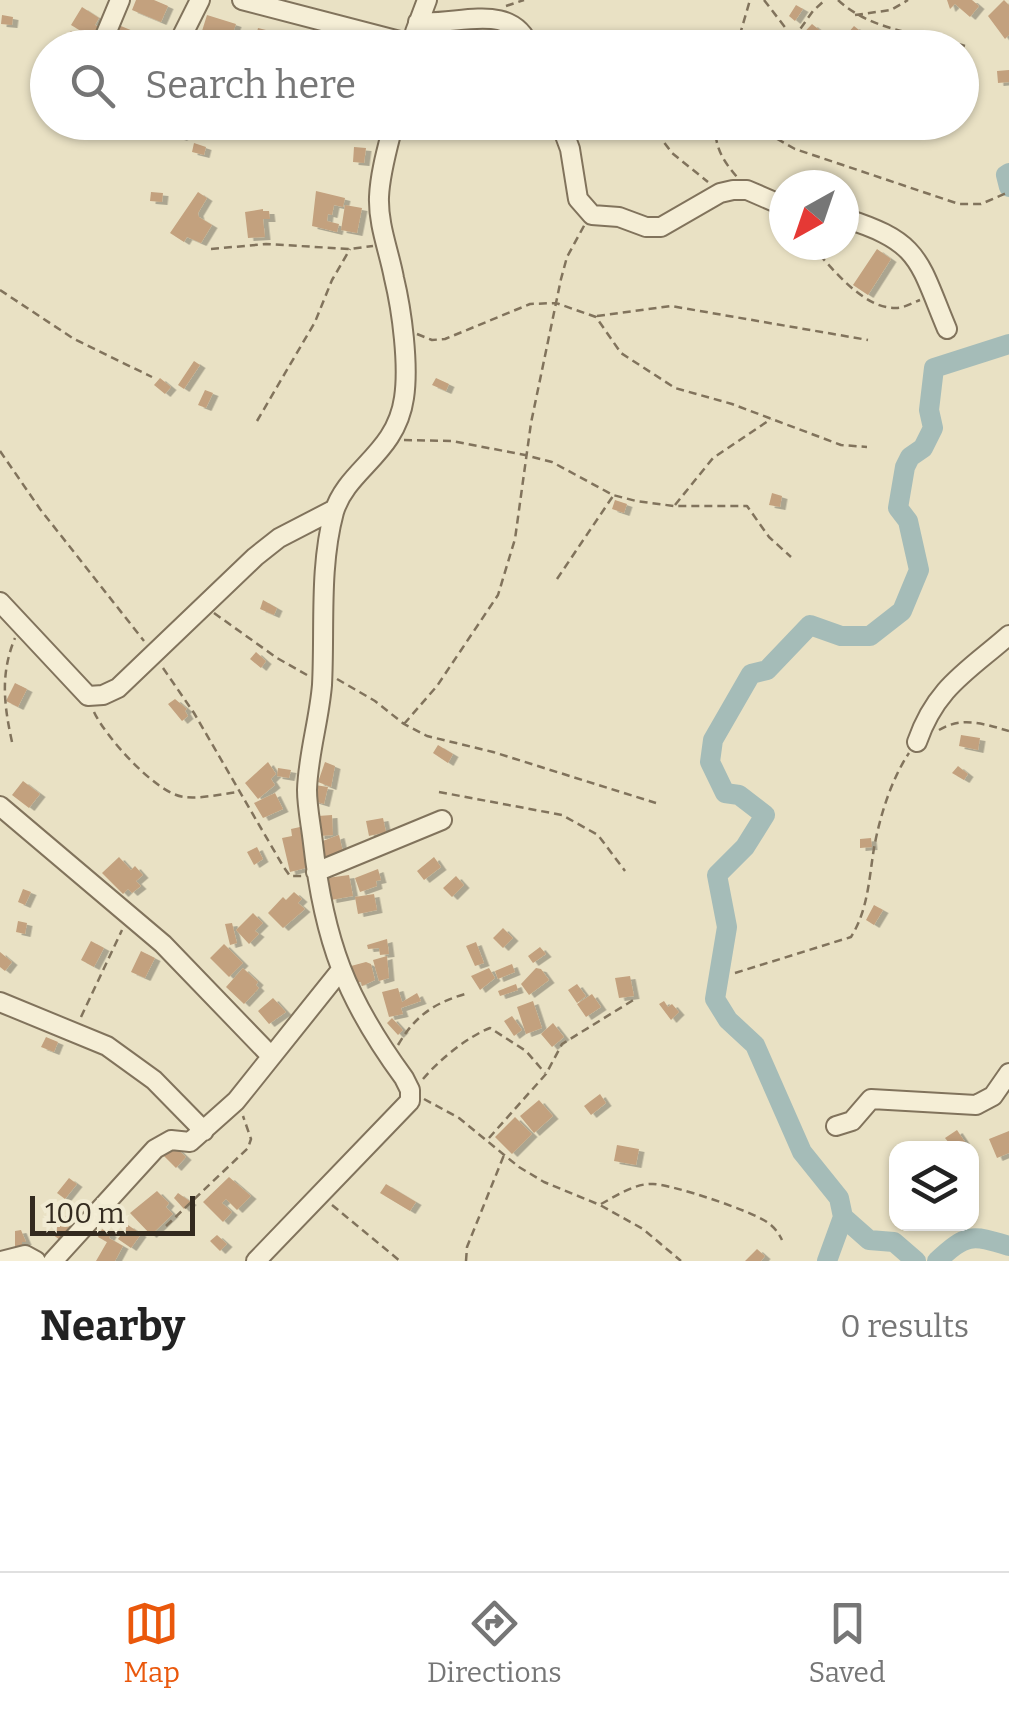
<!DOCTYPE html>
<style>
:root{--surface:#fff;--page:#f2f2f2;--text:#222;--muted:#767676;--line:#e0e0e0;--accent:#ea580c}
body{margin:0;font-family:Bitter,serif;background:var(--page);color:var(--text)}
.controls{position:absolute;right:30px;bottom:30px;display:grid;overflow:hidden;border-radius:20px;box-shadow:0 2px 8px #0004}
.controls button{width:90px;height:90px;display:grid;place-items:center;padding:0;border:0;border-bottom:2px solid var(--line);background:var(--surface);color:var(--text);font:50px sans-serif}
.compass{position:absolute;left:769px;top:170px;width:90px;height:90px;border-radius:50%;background:var(--surface);box-shadow:0 2px 8px #0004;rotate:220deg}
.scale{position:absolute;left:30px;bottom:25px;width:165px;box-sizing:border-box;padding-left:10px;border:5px solid #332a1f;border-top:0;font-size:28px;line-height:35px;white-space:nowrap;color:#332a1f;-webkit-text-stroke:8px #f1ebd3;paint-order:stroke}
.list{margin:0;padding:0;list-style:none}
h2{display:flex;justify-content:space-between;align-items:center;height:130px;margin:0;padding:0 40px;font-size:42px}
h2 small{font-size:32px;font-weight:400;color:var(--muted)}
.icon{flex:none;width:55px;height:55px;fill:none;stroke:currentColor;stroke-width:2;stroke-linecap:round;stroke-linejoin:round}
.map{position:relative;flex:none;width:1009px;height:1261px;overflow:hidden}
.search{position:absolute;background:var(--surface);box-shadow:0 2px 8px #0004;left:30px;right:30px;top:30px;height:110px;display:flex;align-items:center;gap:25px;box-sizing:border-box;padding:0 35px;border-radius:55px;color:var(--muted);font-size:38px}
.sheet{height:310px;background:var(--surface)}
nav{display:flex;justify-content:space-around;align-items:center;box-sizing:border-box;height:140px;border-top:2px solid var(--line);background:var(--surface);font-size:28px;color:var(--muted)}
nav a{display:grid;justify-items:center;gap:5px}
nav .on{color:var(--accent)}
.map>svg:first-child{display:block}
</style>
<div class="map">
<svg width="1009" height="1261" viewBox="0 0 1009 1261">
<defs>
<filter id="shadow"><feDropShadow dx="5.5" dy="3" stdDeviation="0" flood-color="#0004"/></filter>
</defs>
<rect width="100%" height="100%" fill="#e9e1c4"/>
<g fill="none" stroke-linecap="round" stroke-linejoin="round">
<path stroke="#a5bcb8" stroke-width="20" d="M1009,173L1006,175L1009,187
M843,1217L869,1240L894,1242L916,1261
M827,1261L843,1217L839,1198L802,1152L755,1045L728,1020L715,999L727,927L717,875L745,847L765,815L739,795L725,793L710,762L713,740L751,674L767,670L810,625L841,636H870L902,611L919,570L908,521L898,508L905,467L910,457L923,448L933,428L929,410L934,368L1009,344
M937,1261C966,1234 971,1234 1009,1246"/>
</g>
<path fill="#c3a17e" filter="url(#shadow)" d="M136,0H154L168,6L161,22L132,10Z
M947,0H972L979,6L970,17L955,4L950,9Z
M1004,0L1009,5V35L1005,39L988,16Z
M796,5L803,9L795,21L789,16Z
M82,7L99,18L95,25L101,28L94,39L71,25Z
M2,15L13,17L12,25L1,24Z
M207,15L236,24L230,41L202,31Z
M116,24L133,31L131,35L139,39L136,48L107,46Z
M812,24L828,37L819,48L810,41L805,47L797,40Z
M854,26L864,34L851,47L842,40Z
M258,28L266,30L261,48H253Z
M71,31L81,38L76,44L66,37Z
M723,36L733,37L732,47L722,46Z
M1009,70V82L998,83L997,71Z
M175,122L186,125L182,138L172,135Z
M194,143L206,147L204,155L192,152Z
M354,147L366,148L364,163L353,162Z
M316,191L345,198L343,207L334,205L332,215L328,214L327,221L339,224L337,232L312,226Z
M151,192L163,193L162,202L150,201Z
M198,192L207,198L198,213L199,217L212,225L201,243L187,237L184,242L170,233Z
M345,205L362,208L357,233L341,230Z
M263,209V211H269L270,219H263L265,237L248,238L245,212Z
M877,249L891,259L868,295L853,285Z
M194,361L200,365L184,389L178,385Z
M160,378L171,387L165,394L154,385Z
M436,378L449,384L446,391L432,385Z
M205,390L213,393L206,408L198,405Z
M772,493L782,496L780,507L769,505Z
M615,500L627,504L624,513L612,509Z
M263,600L277,608L274,615L260,609Z
M256,652L266,661L261,668L250,659Z
M15,683L27,689L18,707L6,701Z
M175,699L187,709L185,711L188,716L182,721L168,704Z
M961,735L980,738L978,750L959,746Z
M438,745L453,754L448,763L433,753Z
M268,762L276,774L271,779L275,785L258,799L245,783Z
M325,762L335,766L331,787L318,782Z
M958,766L968,774L964,780L952,773Z
M278,768L291,770L289,778L277,776Z
M23,781L40,794L29,808L12,795Z
M315,785L328,787L324,804L311,800Z
M275,793L283,809L263,818L254,803Z
M332,815L333,835L319,836L318,816Z
M383,818L386,832L369,836L366,821Z
M300,827L306,868L290,872L282,838L292,836L291,829Z
M339,835L344,856L321,859L317,843Z
M871,838L872,847L860,848V839Z
M257,847L263,859L254,865L247,852Z
M119,857L131,870L135,866L143,875L136,881L141,886L132,893L128,889L123,894L102,873Z
M434,857L441,867L424,880L417,871Z
M378,869L381,880L376,881L377,886L360,892L355,878Z
M349,875L353,896L331,900L327,878Z
M456,876L464,885L452,897L443,888Z
M23,889L31,892L25,905L18,902Z
M294,892L302,899L298,903L305,909L283,928L268,913L283,897L286,900Z
M374,894L377,910L358,914L355,897Z
M874,905L883,910L874,925L866,920Z
M253,913L263,923L255,931L259,934L249,944L236,930Z
M18,921L27,923L25,934L16,932Z
M232,923L237,943L230,945L225,924Z
M503,928L513,938L503,948L493,938Z
M387,939L389,954L380,955L379,948L368,949L367,945Z
M91,941L104,948L94,967L81,960Z
M476,942L484,963L475,966L466,946Z
M224,944L243,963L229,977L210,958Z
M540,947L546,954L533,963L528,956Z
M141,951L155,958L145,978L131,972Z
M0,952L12,962L5,971L0,967Z
M387,956L389,978L379,981L373,960Z
M366,962L371,964L375,980L362,986L361,982L356,983L351,966Z
M512,964L515,972L498,979L495,971Z
M243,968L258,982L256,985L259,988L244,1004L226,987Z
M489,968L495,978L480,990L471,976Z
M536,968L541,969L549,980L529,995L521,984Z
M630,976L634,996L619,998L615,978Z
M516,984L518,990L500,996L498,991Z
M577,984L586,996L577,1003L568,990Z
M398,988L402,1002L417,993L421,1001L401,1008L403,1014L389,1017L382,992Z
M592,994L601,1007L586,1017L577,1004Z
M273,998L286,1012L269,1024L258,1011Z
M533,1001L542,1028L526,1034L517,1007Z
M664,1001L668,1007L672,1004L679,1012L671,1020L659,1004Z
M512,1016L522,1030L514,1036L504,1021Z
M392,1018L403,1030L398,1035L387,1023Z
M553,1023L564,1037L552,1047L541,1034Z
M46,1037L58,1042L54,1052L41,1047Z
M600,1094L606,1103L591,1115L584,1106Z
M539,1100L553,1116L534,1133L520,1116Z
M515,1117L532,1134L512,1154L495,1137Z
M957,1130L965,1142L953,1148L945,1138Z
M1009,1131V1153L997,1158L989,1139Z
M171,1143L186,1157L176,1168L161,1153Z
M617,1145L639,1149L636,1165L614,1161Z
M229,1177L251,1196L237,1210L226,1199L222,1203L232,1212L223,1222L203,1202Z
M69,1178L77,1184L65,1199L57,1193Z
M386,1184L416,1202L410,1211L380,1193Z
M157,1191L169,1203L166,1207L173,1214L151,1235L130,1213Z
M178,1193L191,1202L184,1209L174,1198Z
M68,1213L76,1219L60,1240L52,1234Z
M128,1225L141,1234L131,1248L118,1239Z
M102,1229L111,1234L109,1238L123,1246L115,1261H96L107,1242L98,1237Z
M21,1230L26,1242H22V1247H15V1231Z
M217,1235L227,1244L220,1251L210,1241Z
M757,1249L765,1256L761,1261H745Z"/>
<g fill="none" stroke-linecap="round" stroke-linejoin="round">
<g stroke="#81735c" stroke-width="22">
<path id="minor" d="M242,0L411,44
M418,22C458,26 512,0 530,48
M415,32L427,0
M100,48L120,0
M176,48L200,0
M560,122L570,149L578,199L592,215L619,217L646,227H661L720,193L733,190H747L784,206
M844,218C921,242 918,260 947,329
M0,602L88,696L103,695L118,688L255,557L279,538L335,509
M917,742C936,687 968,671 1009,635
M0,806L163,944L271,1056
M316,872L442,820
M0,1002L107,1046L154,1080L204,1131
M836,1126L852,1121L871,1099L976,1105L993,1096L1009,1073
M1,1261L25,1255L36,1261
M53,1261L155,1149L171,1140L190,1142L236,1101L340,971
M256,1261L410,1101V1090L404,1078C346,999 324,941 313,843C311,825 307,807 307,790C308,755 319,721 322,685C325,628 319,568 334,512C347,469 396,454 404,398C409,365 402,311 394,278C389,251 378,225 379,197C380,172 388,146 394,122"/>
</g>
<path stroke="#81735c" stroke-width="2.5" stroke-dasharray="8 5" stroke-linecap="butt" d="M764,0L801,48
M838,0C871,31 922,34 965,46
M506,6L524,0
M855,15L891,10L908,0
M793,39L813,11L825,0
M736,48L750,0
M298,122L373,138
M649,122L672,153L708,182
M716,122C713,145 723,161 737,177
M757,122L772,136L795,149L959,204H981L1009,192
M898,122L920,138
M811,245C831,267 863,309 896,308C904,308 912,303 920,300
M211,249L266,244L350,249L373,246
M0,290L74,339L152,377
M597,316L671,306L868,340
M417,334L432,340L445,339L530,304L556,303L596,317L621,353L675,388L732,404L841,445L867,447
M257,421L315,322L332,280L350,249
M404,440L452,441L525,455L552,462L613,495L636,501L674,506H747L769,537L791,557
M0,451L40,509L144,641
M675,505L713,458L771,419
M557,579L613,496
M214,613L277,658L307,675
M163,668L194,713L283,866L290,876H303
M337,679L375,701L404,724L427,736L493,752L656,803
M94,712C105,736 156,794 184,797C201,799 221,794 239,792
M404,724L437,686L498,595L515,539L531,423L561,279L567,257L585,224
M939,730C962,716 984,724 1009,731
M12,742C4,705 0,674 15,638
M439,792L562,815L598,835L625,871
M735,973L851,937C868,910 869,879 874,848C880,816 891,780 909,753
M81,1017L122,930
M398,1045C415,1016 434,1003 465,994
M423,1079C439,1060 467,1037 490,1028L526,1051L545,1073
M424,1099L459,1118L519,1167L544,1182L600,1205L643,1229L681,1261
M489,1138L546,1074L562,1044L635,999
M601,1204C616,1196 635,1183 653,1184C674,1185 749,1210 767,1222C774,1227 778,1232 782,1240
M332,1205L400,1261
M166,1226L248,1148L251,1139L243,1116
M466,1261L467,1247L504,1155"/>
<use href="#minor" stroke="#f5eed6" stroke-width="18"/>
</g>
</svg>
<div class="controls">
<button><svg class="icon" aria-label="layers" viewBox="0 0 24 24"><path d="M12 4l9 5-9 5-9-5zM3 14l9 5 9-5"/></svg></button>
</div>
<svg class="compass" viewBox="-18 -18 36 36"><path d="M0-13l5 13h-10z" fill="#e53935"/><path d="M0 13l5-13h-10z" fill="#767676"/></svg>
<div class="scale">100 m</div>
<div class="search"><svg class="icon" aria-label="search" viewBox="0 0 24 24"><circle cx="10" cy="10" r="6"/><path d="M15 15l6 6"/></svg>Search here</div>
</div>
<section class="sheet">
<h2>Nearby<small>0 results</small></h2>
<ul class="list">
</ul>
</section>
<nav>
<a class="on"><svg class="icon" aria-label="map" viewBox="0 0 24 24"><path d="M3 6l6-2 6 2 6-2v14l-6 2-6-2-6 2zM9 4v14M15 6v14"/></svg>Map</a>
<a><svg class="icon" aria-label="directions" viewBox="0 0 24 24"><path d="M12 3l9 9-9 9-9-9zM9 14v-3h6M13 9l2 2-2 2"/></svg>Directions</a>
<a><svg class="icon" aria-label="saved" viewBox="0 0 24 24"><path d="M7 4h10v16l-5-4-5 4z"/></svg>Saved</a>
</nav>
